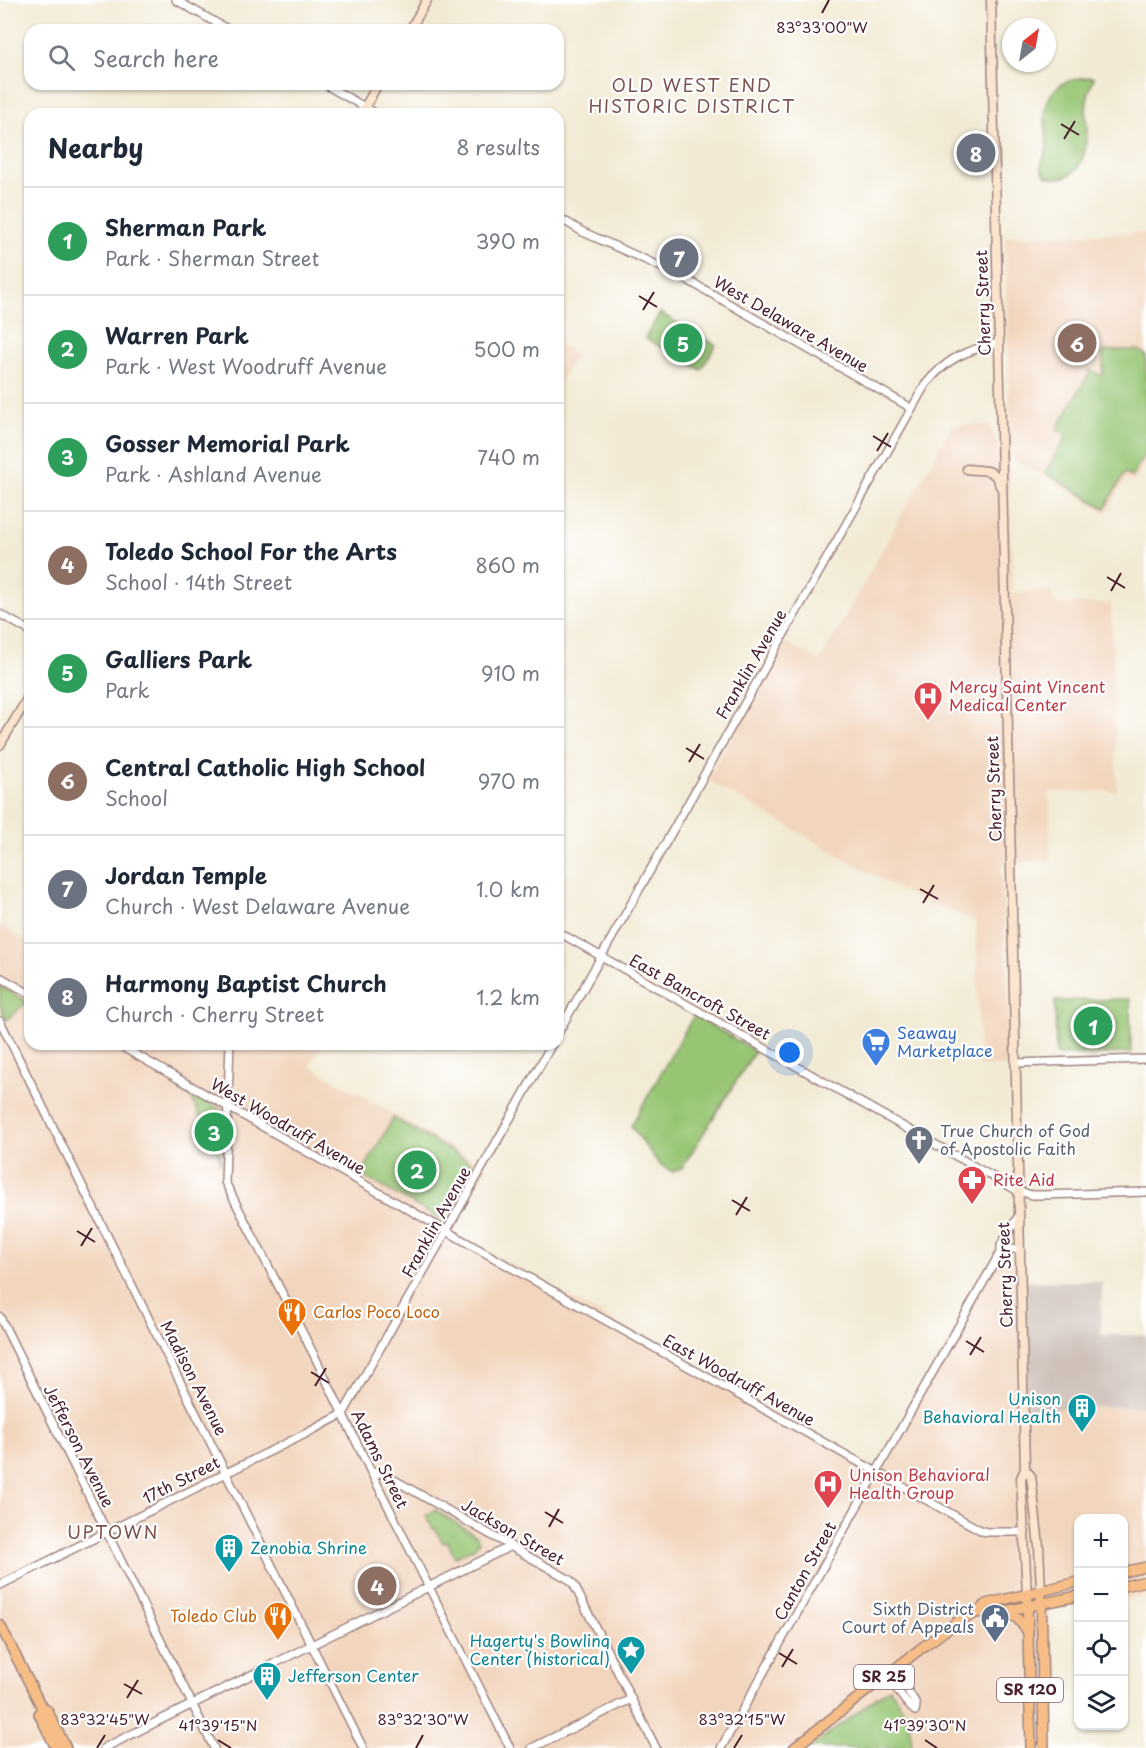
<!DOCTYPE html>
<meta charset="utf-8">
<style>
:root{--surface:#fff;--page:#f6f6f7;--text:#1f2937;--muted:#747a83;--line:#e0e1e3;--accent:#111827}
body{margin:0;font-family:"Playpen Sans",sans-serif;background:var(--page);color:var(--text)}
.controls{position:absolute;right:18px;bottom:18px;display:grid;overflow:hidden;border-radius:12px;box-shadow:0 2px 4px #0004}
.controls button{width:54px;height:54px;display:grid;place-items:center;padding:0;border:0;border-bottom:2px solid var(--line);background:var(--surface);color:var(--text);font:30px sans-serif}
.compass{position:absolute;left:1002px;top:18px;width:54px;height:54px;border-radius:50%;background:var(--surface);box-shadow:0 2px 4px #0004;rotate:31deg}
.you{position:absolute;left:790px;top:1053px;width:21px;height:21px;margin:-15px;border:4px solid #fff;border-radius:50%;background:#1a73e8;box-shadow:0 0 0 9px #1a73e833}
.badge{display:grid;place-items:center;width:39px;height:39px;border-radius:50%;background:var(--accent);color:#fff;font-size:20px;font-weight:700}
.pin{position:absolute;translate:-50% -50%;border:3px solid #fff;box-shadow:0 2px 6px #0006}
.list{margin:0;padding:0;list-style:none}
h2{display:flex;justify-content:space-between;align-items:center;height:78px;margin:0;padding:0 24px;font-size:26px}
h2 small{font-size:20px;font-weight:400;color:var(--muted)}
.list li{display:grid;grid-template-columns:39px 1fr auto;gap:18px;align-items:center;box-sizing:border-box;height:108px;padding:0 24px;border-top:2px solid var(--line)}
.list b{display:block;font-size:22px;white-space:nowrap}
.list p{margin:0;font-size:20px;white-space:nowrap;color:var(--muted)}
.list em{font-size:20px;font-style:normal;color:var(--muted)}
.icon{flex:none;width:33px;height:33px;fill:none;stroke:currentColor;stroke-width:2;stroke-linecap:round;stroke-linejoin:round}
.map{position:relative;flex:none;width:1146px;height:1748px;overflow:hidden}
.search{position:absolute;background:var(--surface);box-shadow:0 2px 4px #0004;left:24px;top:24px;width:540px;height:66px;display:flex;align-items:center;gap:15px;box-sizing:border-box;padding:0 21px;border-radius:18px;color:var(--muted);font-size:22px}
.panel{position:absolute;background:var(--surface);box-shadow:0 2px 4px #0004;left:24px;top:108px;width:540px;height:942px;border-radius:18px}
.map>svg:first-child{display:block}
</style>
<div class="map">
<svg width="1146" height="1748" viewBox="0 0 1146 1748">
<rect width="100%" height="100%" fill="#fff"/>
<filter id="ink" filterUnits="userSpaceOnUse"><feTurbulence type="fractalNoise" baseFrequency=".0167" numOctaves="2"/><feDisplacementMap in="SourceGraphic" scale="12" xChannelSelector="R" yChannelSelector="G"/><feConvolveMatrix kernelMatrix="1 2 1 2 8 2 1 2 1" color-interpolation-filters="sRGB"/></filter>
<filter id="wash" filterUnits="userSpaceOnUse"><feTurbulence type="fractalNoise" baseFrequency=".008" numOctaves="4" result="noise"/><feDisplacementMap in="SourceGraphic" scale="24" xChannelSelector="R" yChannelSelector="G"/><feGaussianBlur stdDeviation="1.35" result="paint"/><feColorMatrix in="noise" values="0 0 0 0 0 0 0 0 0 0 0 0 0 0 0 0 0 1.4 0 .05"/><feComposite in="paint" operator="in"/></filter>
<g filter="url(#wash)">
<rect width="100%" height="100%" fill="#f2ead4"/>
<path fill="#f2d5bd" d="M1146,233V460L1133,483L1126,480L1106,513L1014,459L1010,453L1005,236Z
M558,344L577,354L558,384Z
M952,425H989L1009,468L1012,593L1051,590L1053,604L1111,603L1117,791L1049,792L1051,860L1001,864L1012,1066H979L976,921L902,891L707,780L786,642L820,661Z
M0,926L30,943V1044H323L310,1066L487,1167L452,1231L875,1468L1000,1249L1025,1282L1027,1409L1146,1406V1597L1124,1599V1518H1078V1604L1051,1607L1053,1748H0Z"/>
<path fill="#cfc1ba" d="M1077,1281L1102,1282L1101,1335H1146V1406L1027,1409L1025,1282Z"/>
<path fill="#97c573" stroke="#70724f" stroke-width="1.5" d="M1093,77L1094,78C1091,85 1088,93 1087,101C1085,111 1087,123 1087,134C1086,159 1076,185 1046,176L1041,168C1042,160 1046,153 1047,145C1047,135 1045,126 1045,117C1046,86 1066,78 1093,77Z
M660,313L716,345L701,370L645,338Z
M1139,350L1146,355V452L1132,477L1125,473L1105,508L1045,473L1067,436L1057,429L1091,370L1101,376L1103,372V351Z
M0,986L27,1002L7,1020L0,1006Z
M1130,999L1131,1053L1056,1055L1055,1001Z
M694,1015L755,1051L682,1168L672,1172L659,1164L631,1126Z
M189,1093L221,1110V1164L218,1154Z
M393,1118L474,1164L442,1220L361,1175Z
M435,1510L477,1536L479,1542L474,1548L455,1557L447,1541L443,1543L435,1528L433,1529L426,1515Z
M889,1688C905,1709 911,1721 912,1748H810Z"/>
</g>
<g filter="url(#ink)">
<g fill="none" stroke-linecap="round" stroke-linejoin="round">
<g stroke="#9e8480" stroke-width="10">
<path id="tertiary" d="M176,0L229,30
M324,84L377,114
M558,217L583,232L677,274L906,405L911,410
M0,614L30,631
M558,932L1018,1191L1032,1195H1042L1146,1192
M0,977L30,994
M0,1021L363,1748
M558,1033L925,385C947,358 966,350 999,343
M117,1044L510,1267L982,1531L987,1532H1025
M230,1044L225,1182L315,1357L371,1472L510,1748
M1015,1063L1146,1059
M1001,1251L1007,1249H1020
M0,1317L214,1748
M371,1472L384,1474L570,1580L574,1585L656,1748
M0,1585L305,1434L343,1414L552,1044
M889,1673L898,1675L915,1702L916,1706L915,1711C907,1705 891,1683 889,1673Z
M104,1748L511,1546
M532,1748L631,1699
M721,1748L1001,1251V1245L1019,1215"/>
</g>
<g stroke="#9e8480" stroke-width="11">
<path id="secondary" d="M991,0L1025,1469L1021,1478L1027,1594
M410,30L427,0
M361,114L378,84
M967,469C983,472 995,466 1000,486
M0,745L30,694
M1025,1469L1031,1476L1039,1546L1041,1591"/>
</g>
<g stroke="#9e8480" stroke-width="12">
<path id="primary" d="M1124,1572L1146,1567
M1124,1586L1146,1581
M1041,1591L1044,1748
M1027,1594L1031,1748
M1004,1611L1017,1618L1028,1632
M978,1612L990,1614L1078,1596
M0,1625L42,1708L47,1710L66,1748
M42,1708L39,1714L56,1748
M794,1748L924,1646L957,1622L978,1612L986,1604L1078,1582"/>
</g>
<use href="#tertiary" stroke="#fff" stroke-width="7"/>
<use href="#secondary" stroke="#fbe5cf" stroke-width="8"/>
<use href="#primary" stroke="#f6be86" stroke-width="9"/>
</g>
</g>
<path fill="none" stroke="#4a1f2b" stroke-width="2" d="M822,13L829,0M1061,124L1079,135M1064,139L1075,121M639,296L657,307M643,310L654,292M873,436L891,447M877,451L888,433M1107,577L1125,588M1111,591L1121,573M686,748L704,759M689,762L700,744M920,889L938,899M923,903L934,885M732,1200L750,1211M736,1215L747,1197M77,1231L95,1242M81,1246L92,1228M966,1341L984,1352M970,1355L981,1337M311,1372L329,1383M315,1386L326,1368M545,1512L563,1523M549,1527L559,1509M779,1653L797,1664M782,1667L793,1649M124,1684L142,1694M127,1698L138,1680M218,1740L231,1748M925,1740L937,1748M97,1748L105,1735M416,1748L423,1735M734,1748L742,1735"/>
<defs>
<g id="hospital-pin" transform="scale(1.5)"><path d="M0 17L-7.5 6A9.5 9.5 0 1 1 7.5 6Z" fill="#e0444e" stroke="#fff"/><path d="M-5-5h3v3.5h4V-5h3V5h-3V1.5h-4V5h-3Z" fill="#fff"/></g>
<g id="supermarket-pin" transform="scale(1.5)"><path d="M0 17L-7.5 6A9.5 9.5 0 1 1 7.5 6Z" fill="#3f7fe0" stroke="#fff"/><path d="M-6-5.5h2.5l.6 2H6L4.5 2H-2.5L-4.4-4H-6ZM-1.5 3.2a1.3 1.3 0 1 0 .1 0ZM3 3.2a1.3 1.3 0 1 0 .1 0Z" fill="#fff"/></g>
<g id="church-pin" transform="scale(1.5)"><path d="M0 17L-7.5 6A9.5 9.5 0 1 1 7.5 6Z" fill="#6b7280" stroke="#fff"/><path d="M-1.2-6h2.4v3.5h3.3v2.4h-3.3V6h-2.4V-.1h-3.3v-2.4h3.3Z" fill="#fff"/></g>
<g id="pharmacy-pin" transform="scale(1.5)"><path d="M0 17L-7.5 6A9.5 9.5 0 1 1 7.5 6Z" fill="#e0444e" stroke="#fff"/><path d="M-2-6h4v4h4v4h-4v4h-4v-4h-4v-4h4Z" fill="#fff"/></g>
<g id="restaurant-pin" transform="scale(1.5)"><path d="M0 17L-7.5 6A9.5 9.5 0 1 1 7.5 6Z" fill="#e8710a" stroke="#fff"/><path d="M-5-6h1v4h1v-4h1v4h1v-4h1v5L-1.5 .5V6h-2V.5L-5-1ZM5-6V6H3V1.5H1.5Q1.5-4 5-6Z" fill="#fff"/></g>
<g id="building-pin" transform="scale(1.5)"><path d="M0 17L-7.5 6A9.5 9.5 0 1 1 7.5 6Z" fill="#0f9aa8" stroke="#fff"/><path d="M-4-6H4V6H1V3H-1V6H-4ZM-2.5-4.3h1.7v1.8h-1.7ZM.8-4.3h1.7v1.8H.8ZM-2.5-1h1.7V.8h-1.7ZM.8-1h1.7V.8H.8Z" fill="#fff"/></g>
<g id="civic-pin" transform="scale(1.5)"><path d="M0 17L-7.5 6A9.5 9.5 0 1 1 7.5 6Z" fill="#5c6f8a" stroke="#fff"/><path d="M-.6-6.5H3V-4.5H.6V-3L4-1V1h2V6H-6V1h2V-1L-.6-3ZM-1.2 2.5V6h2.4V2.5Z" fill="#fff"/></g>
<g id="sight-pin" transform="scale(1.5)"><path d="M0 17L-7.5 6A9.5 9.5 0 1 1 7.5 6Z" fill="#0f9aa8" stroke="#fff"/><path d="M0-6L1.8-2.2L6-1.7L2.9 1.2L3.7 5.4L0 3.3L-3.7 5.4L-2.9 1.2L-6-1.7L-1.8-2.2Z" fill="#fff"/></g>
</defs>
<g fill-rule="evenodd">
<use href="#hospital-pin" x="928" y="696"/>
<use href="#supermarket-pin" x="876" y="1042"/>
<use href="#church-pin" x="919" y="1140"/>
<use href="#pharmacy-pin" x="972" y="1180"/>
<use href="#restaurant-pin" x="292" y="1312"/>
<use href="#building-pin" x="1082" y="1408"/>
<use href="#hospital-pin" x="828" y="1484"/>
<use href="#building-pin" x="229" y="1548"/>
<use href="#restaurant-pin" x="278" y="1616"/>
<use href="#civic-pin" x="995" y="1618"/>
<use href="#sight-pin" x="631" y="1650"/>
<use href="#building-pin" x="267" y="1676"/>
</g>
<g text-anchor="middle" stroke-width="4.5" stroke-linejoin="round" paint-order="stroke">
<g fill="#fff" stroke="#80626b" stroke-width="1.5">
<rect x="854" y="1665" width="60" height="24" rx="4.5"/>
<rect x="997" y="1678" width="66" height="24" rx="4.5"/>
</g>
<g font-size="15" font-weight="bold" fill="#4a1f2b">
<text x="884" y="1682">SR 25</text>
<text x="1030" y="1695">SR 120</text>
</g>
<g font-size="16" fill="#4a1f2b" stroke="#fff">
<text transform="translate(983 303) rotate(-92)" y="6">Cherry Street</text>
<text transform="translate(791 324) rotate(30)" y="6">West Delaware Avenue</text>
<text transform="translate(751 664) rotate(-60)" y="6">Franklin Avenue</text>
<text transform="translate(994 789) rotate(-92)" y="6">Cherry Street</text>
<text transform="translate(700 997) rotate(29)" y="6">East Bancroft Street</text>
<text transform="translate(288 1126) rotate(30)" y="6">West Woodruff Avenue</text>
<text transform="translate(436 1222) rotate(-61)" y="6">Franklin Avenue</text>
<text transform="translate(1005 1275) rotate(-92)" y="6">Cherry Street</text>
<text transform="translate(194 1378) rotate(63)" y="6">Madison Avenue</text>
<text transform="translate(739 1380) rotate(29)" y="6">East Woodruff Avenue</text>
<text transform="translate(79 1446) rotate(63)" y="6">Jefferson Avenue</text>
<text transform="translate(380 1459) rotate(64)" y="6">Adams Street</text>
<text transform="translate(181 1480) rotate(-27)" y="6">17th Street</text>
<text transform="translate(513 1532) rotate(30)" y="6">Jackson Street</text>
<text transform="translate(805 1571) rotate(-61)" y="6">Canton Street</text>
</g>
<g font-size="16" fill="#be3a42" stroke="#fff" text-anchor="start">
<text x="949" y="693">Mercy Saint Vincent<tspan x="949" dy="18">Medical Center</tspan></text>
<text x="993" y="1186">Rite Aid</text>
<text x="849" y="1481">Unison Behavioral<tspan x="849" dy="18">Health Group</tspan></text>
</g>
<g font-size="16" fill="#366cbe" stroke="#fff" text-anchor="start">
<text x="897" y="1039">Seaway<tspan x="897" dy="18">Marketplace</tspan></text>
</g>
<g font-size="16" fill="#5b616d" stroke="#fff" text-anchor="start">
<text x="940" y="1137">True Church of God<tspan x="940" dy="18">of Apostolic Faith</tspan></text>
</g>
<g font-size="16" fill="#c56008" stroke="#fff" text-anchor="start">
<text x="313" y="1318">Carlos Poco Loco</text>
<text x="257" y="1622" text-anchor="end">Toledo Club</text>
</g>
<g font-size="16" fill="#0d838f" stroke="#fff" text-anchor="end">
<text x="1061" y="1405">Unison<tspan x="1061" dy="18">Behavioral Health</tspan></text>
<text x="250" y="1554" text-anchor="start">Zenobia Shrine</text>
<text x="610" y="1647">Hagerty's Bowling<tspan x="610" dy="18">Center (historical)</tspan></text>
<text x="288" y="1682" text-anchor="start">Jefferson Center</text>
</g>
<g font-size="16" fill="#4e5e75" stroke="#fff" text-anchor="end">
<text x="974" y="1615">Sixth District<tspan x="974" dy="18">Court of Appeals</tspan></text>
</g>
<g font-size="18" letter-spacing="1.5" fill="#7d534f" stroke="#fff">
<text x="692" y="92">OLD WEST END<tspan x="692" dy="21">HISTORIC DISTRICT</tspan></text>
<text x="113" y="1539">UPTOWN</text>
</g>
</g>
<g font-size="15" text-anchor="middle" fill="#4a1f2b" stroke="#fff" stroke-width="4.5" stroke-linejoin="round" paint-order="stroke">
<text x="822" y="33">83°33'00"W</text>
<text x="105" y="1725">83°32'45"W</text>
<text x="423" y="1725">83°32'30"W</text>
<text x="742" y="1725">83°32'15"W</text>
<text x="218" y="1731">41°39'15"N</text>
<text x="925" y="1731">41°39'30"N</text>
</g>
</svg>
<div class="controls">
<button>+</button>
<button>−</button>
<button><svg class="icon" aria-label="locate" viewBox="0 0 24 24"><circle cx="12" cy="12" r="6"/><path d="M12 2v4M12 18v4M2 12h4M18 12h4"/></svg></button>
<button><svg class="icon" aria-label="layers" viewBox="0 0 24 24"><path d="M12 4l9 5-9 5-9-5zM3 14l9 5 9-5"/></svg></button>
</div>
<svg class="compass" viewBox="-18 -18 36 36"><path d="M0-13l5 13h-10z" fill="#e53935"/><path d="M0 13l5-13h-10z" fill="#747a83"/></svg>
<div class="you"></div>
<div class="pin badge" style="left:1093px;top:1026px;background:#2e9e5b">1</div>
<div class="pin badge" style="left:417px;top:1170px;background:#2e9e5b">2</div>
<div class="pin badge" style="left:214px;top:1132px;background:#2e9e5b">3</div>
<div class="pin badge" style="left:377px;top:1586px;background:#8d6e63">4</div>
<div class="pin badge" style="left:683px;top:343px;background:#2e9e5b">5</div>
<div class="pin badge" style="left:1077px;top:343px;background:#8d6e63">6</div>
<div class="pin badge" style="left:679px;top:258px;background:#6b7280">7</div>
<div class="pin badge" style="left:976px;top:153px;background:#6b7280">8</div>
<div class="search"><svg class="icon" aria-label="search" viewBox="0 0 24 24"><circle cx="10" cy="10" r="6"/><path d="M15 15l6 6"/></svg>Search here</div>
<section class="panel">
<h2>Nearby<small>8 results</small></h2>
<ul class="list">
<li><span class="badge" style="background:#2e9e5b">1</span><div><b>Sherman Park</b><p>Park · Sherman Street</p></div><em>390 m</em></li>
<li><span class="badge" style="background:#2e9e5b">2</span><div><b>Warren Park</b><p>Park · West Woodruff Avenue</p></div><em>500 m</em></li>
<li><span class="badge" style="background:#2e9e5b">3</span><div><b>Gosser Memorial Park</b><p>Park · Ashland Avenue</p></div><em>740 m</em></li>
<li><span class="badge" style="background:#8d6e63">4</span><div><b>Toledo School For the Arts</b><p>School · 14th Street</p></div><em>860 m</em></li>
<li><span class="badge" style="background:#2e9e5b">5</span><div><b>Galliers Park</b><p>Park</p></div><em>910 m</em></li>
<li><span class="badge" style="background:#8d6e63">6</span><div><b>Central Catholic High School</b><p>School</p></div><em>970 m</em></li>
<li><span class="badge" style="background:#6b7280">7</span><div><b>Jordan Temple</b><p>Church · West Delaware Avenue</p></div><em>1.0 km</em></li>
<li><span class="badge" style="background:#6b7280">8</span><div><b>Harmony Baptist Church</b><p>Church · Cherry Street</p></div><em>1.2 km</em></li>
</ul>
</section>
</div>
